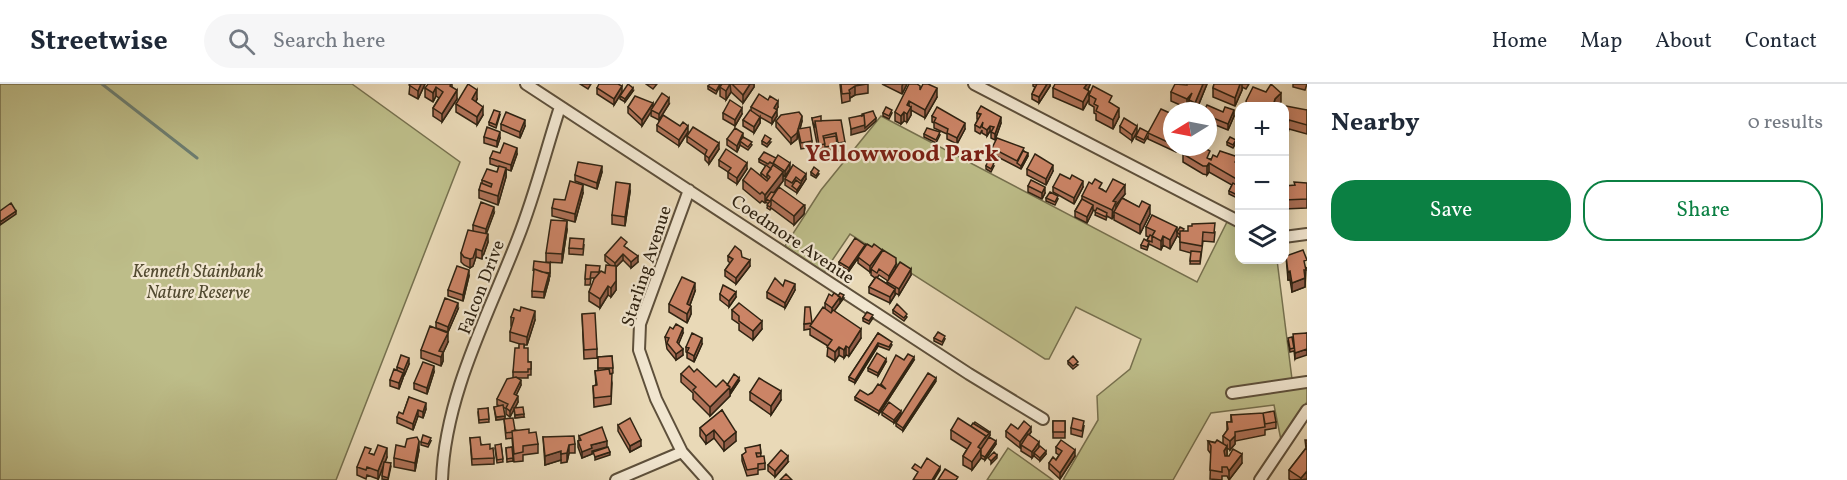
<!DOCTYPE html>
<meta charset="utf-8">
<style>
:root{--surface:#fff;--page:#f6f6f7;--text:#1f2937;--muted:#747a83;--line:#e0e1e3;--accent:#0b8043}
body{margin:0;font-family:Vollkorn,serif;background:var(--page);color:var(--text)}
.controls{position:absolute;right:18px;top:18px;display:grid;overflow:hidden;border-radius:12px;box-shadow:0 3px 15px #0003}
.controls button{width:54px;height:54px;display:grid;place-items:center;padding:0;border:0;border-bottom:2px solid var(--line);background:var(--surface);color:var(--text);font:30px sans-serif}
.compass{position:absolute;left:1163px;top:18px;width:54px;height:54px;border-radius:50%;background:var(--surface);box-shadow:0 3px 15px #0003;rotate:260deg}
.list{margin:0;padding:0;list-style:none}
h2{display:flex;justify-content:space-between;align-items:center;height:78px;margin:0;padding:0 24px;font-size:26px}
h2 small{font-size:20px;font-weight:400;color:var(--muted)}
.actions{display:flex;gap:12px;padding:18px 24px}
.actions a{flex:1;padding:14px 0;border:2px solid var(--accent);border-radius:24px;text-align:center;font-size:21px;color:var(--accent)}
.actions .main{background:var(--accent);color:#fff}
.icon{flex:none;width:33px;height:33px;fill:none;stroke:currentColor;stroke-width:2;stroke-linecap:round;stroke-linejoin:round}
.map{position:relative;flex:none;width:1307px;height:396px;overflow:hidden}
header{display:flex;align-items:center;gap:36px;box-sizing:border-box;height:84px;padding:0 30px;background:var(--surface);border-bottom:2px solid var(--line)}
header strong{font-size:28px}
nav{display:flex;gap:33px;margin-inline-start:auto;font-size:21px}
.search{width:420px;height:54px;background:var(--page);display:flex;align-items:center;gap:15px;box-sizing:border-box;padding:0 21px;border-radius:33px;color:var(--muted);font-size:22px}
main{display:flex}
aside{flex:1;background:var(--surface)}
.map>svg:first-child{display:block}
</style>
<header>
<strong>Streetwise</strong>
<div class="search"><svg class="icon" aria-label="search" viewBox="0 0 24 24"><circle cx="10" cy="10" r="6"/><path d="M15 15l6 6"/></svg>Search here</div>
<nav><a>Home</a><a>Map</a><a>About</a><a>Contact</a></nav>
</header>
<main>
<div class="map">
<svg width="1307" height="396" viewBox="0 0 1307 396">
<rect width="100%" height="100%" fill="#e9d9b7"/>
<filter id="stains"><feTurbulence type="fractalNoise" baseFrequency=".00333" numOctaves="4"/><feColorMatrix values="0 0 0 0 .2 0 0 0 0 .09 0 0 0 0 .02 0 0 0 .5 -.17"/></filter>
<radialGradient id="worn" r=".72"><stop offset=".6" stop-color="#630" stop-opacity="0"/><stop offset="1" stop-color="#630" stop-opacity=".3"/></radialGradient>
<path fill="#bdbd89" stroke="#76704e" stroke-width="1.5" d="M0,0H352L460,78L336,396H0Z
M881,32L1197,198L1228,136L1239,141L1240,176H1277L1293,303L1307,301V318L1281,356L1274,321L1211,329L1173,396H1063L1098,336L1097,312L1130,285L1141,255L1076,223L1049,275H1045L850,150L823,190L785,162L821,106Z
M1008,364L1053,396H987Z"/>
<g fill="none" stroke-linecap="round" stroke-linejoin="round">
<path stroke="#6d7e71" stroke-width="3" d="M102,0L197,74"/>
<g stroke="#5e503b" stroke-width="14">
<path id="minor" d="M526,0L969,290L1043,335
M974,0L1240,138
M689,106L640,240L639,266L656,315L682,368L707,396
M1284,153L1307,150
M1232,309L1307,298
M442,396C445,311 488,232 518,154C535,111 546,66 560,23
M616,396L682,368
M1260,396L1307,326"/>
</g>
<use href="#minor" stroke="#f1e6d0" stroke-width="10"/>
</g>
<path fill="#af7258" stroke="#2f2312" stroke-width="1.5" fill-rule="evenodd" d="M410,0H425L418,15L409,10Z
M452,0V3L457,15L442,38L433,32V24L439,14L436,12L433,18L425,13V4Z
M580,0H591L588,5Z
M646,0H657L653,5Z
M721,0L716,10L708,5V2Z
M722,0H754V3L743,19L731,8L726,16L720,12V3Z
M840,0H868V9L855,11L850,14V17L842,19Z
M882,0H907L902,10Z
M1033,0H1050V2L1039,19L1032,15V10L1035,3L1033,2Z
M1090,0L1088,6L1089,15L1083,26L1053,13V4Z
M1207,0L1196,27L1189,25V21L1187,24L1171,17V8L1187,1Z
M1214,0H1249L1246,5L1242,3V6L1235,22L1213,13V4Z
M1293,0H1307L1305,6L1293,3Z
M597,4L622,8L614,21L597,10Z
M920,6L937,13L925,34L911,26V31L907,38L904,37L901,40L895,37V28Z
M633,7L625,18L620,15V12Z
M1089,11L1112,20L1119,33L1113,45L1096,36V30L1094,29V23L1089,20Z
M477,15L476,18L483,31L477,41L456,28V20Z
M768,16L778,23L776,26L777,32L772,40L760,33V39L754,49L743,42V36L751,27V23Z
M669,20L659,36L651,32V27L642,42L628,29V23L653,24Z
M1307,26V50L1289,45L1288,49L1284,48V27Z
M1208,27L1234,32L1228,46L1208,38Z
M723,29L742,30L735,42L723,35Z
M883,29H892L889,35L883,32Z
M977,29L1001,39L995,56L991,54V48L990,47L987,52L982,49V46L980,50L975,47V41L978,35H977Z
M1172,30V63H1178L1176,68L1148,55V52L1144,59L1136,55V52L1148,48Z
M500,31L496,44L489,41V38Z
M932,32L965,45L957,60L947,55V50L934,44V39L932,38Z
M812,34L821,37L845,58V66L819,70Z
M776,37H802L800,45L812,57V63L801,65L798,50L797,55L791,60L776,43Z
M501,40L525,42L520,54L501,46Z
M657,41L680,42L688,48L679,62L657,47Z
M1120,42L1137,48L1132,57L1120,48Z
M924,50L940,51L936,59L924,53Z
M687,52L719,65L709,80L705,76V71L687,58Z
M484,53L500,54L497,63L484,59Z
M743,54L752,61L748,66L740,61L737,68L727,61V55Z
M762,57L771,58L767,63L762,60Z
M1227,58L1236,59L1233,64L1227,61Z
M992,64L1024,67L1028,72L1021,85L992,70Z
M500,69L517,70L511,87L506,85V93L498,121L479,114V106L482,99V96L497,88L499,83L490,80V74Z
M1183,70L1210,75L1217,73L1238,80L1239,102L1237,114L1229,110V107L1232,101L1209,88L1207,91L1203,90L1183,78Z
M759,75L790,85L785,92L783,91V97L774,109L805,124L804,130L794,141L771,124L770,126L767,124L768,120L766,118L765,119L762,117L760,119L743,105V96L761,92V89L766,82L759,78Z
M719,76L747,85L737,100L728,94V88L719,82Z
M793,81L806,95L797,109L785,101V95Z
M986,82H994L991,88L986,85Z
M1027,85L1053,87L1046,101L1027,91Z
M602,88L597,105L575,97V91Z
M811,88L819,90L816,94L811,91Z
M1028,102L1045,109L1042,115L1028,108Z
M1284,102L1307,105V124L1284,125Z
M1053,103H1083L1074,120L1053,108Z
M1102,105L1106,108L1125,110L1122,114L1150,130L1140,150L1114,136V131L1112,135L1107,132L1106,136L1095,131L1096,127L1093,126L1087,139L1075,133V127L1082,115V112Z
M630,108L625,142L612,140V131Z
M583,109L575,138L552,132V124L565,116Z
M1046,114L1058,115L1055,121L1046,117Z
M494,129L486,149L488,158L482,175L476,173L473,182L470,184L464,181L461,178V169L473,147V141Z
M1146,143L1177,148H1215L1214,158L1203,157L1200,180H1190L1191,169L1180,166V154L1177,152L1170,165L1163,161L1161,166L1149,160L1147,166L1141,164V161L1147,157L1149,153L1146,152Z
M567,146L562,179L546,178V169Z
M584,161L583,171L569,170V164Z
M872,163L882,168L896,184L911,191L899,211L895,209V211L890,219L869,209V203L875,194L871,191V186L870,188L858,179V174L849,187L839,181V178L865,164ZM879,191L888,197L887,200L877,194Z
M627,164L638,178L631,184L623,176L616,183V206L611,213L608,211L600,224L589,217V208L595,194H591L590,201H585L586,181L600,189H605L611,182L605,177V171Z
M728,172L750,182L736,200L725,192V186L730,179L728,177Z
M1286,172L1307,184L1306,185L1305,203L1292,208L1290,196H1288Z
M550,179V192L549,191V196L544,214L532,213V207Z
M469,192L463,217L448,212V206Z
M783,202L795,206L785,224L767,214V208Z
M695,207L690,221L691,230L687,239L669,228V220Z
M720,210L736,213L729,223L720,216Z
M832,212L844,214L834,227L861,254L849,272L846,271L844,274L839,271L835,277L827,272L828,262L810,251V245L804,246V240L812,239L825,225V219Z
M458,225L448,248L436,244V238Z
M732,226L762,245L753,256L739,246V240L732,235Z
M893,226L907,233L904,237L893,229Z
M582,230L597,265V274L584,275Z
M511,233L535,236L527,261H524V264L528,278H531V291H528V294H518L521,301L516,311L518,318L515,324L524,333L515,334L514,325L510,333L506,330V325L503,323L505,335L496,336L494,323L500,322L497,321V315L513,294V288L520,260L510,257V248L512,242H511Z
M863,234H873L869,240L863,237Z
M683,249L678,260L683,271L676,276L667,265L665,253Z
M878,249L892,261L889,266L878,262L855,299L849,296V293Z
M1307,249L1295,275L1294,267L1290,268L1288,257Z
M934,254L945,255L942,261L934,257Z
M448,258L443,269V277L441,282L421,274V266Z
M702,260L694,278L687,274V269L686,268V263Z
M612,272L613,289L610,290L612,299L611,320L594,323L593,302L596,301L595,287H598V273Z
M904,276H914L879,330L855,316V313L868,311L881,302V300Z
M1068,277L1078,281L1073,285L1068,280Z
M886,278L878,292L868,287V284Z
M409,280L404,292H403V294L399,305L390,302V296L397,286V283Z
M434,288L427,310L414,305V299Z
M694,288L716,303L739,297L731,309L730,308V312L710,332L693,315V309L681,298V290Z
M936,297L903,347L896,342V339Z
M750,308L781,316L771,331L750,316Z
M409,313L426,325L423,334L418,332L413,346L397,339V333L403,330Z
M488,324L489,338L479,339L478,328Z
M722,326L736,357L724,367L714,354L706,360L700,352V344Z
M882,328L901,330L894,339L882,331Z
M1231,331L1276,338V344L1265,346V351L1235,357V360L1230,366L1227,364V371L1226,372L1242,379L1229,396L1227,392H1222V396L1210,395L1211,370L1208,366V357L1223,360V352L1227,347V338H1231Z
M504,335L515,346L529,349L538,360V369L523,371V377L514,378L512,354L506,355Z
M1053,337H1065V354H1053Z
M618,341L641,362L630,368L618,347Z
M971,342L990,351L989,353L996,360L985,376L981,374L972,386L963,381V372L967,365L951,355V346Z
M1084,342L1082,353L1071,350V344Z
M1018,345L1031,348L1029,351L1046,370L1040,377L1034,372V371L1032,374L1021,367V363L1020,364L1006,353V347Z
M579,352L592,367V370L582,374L578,363V357H579Z
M543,353L575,360V369H569L567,378L561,379V376L545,381Z
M470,354L490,365L494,374V380L472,381Z
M1305,356H1307V395L1291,396L1289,395V386L1306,364Z
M431,357L428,363L421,361V358Z
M501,360L503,378L497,379L495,364Z
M760,361L761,373L765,379V385L758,386V390L747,392L742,377V371Z
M512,363L513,377L507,378L506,364Z
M1056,363L1075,372L1060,395L1049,385V379L1056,376L1059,371L1056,369Z
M419,366L415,387L394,383V374Z
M371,370L387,373L385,378L391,382L388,396L382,395L383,383L378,395L367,391L366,395L357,391V383Z
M788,378L775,393L768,387V381Z"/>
<path fill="#8e5c47" stroke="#2f2312" stroke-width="1.5" d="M421,0H425L418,15V7Z
M730,0L731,8L726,16V7Z
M750,0H754V3L743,19V11Z
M903,0H907L902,10V2Z
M1047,0H1050V2L1039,19V13Z
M1087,0H1090V1L1084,13V4Z
M1203,0H1207L1196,27L1195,19Z
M1240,0H1242V6L1235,22V14Z
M622,2V8L614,21V15Z
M855,2V11L850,14L849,6Z
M436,3V12L433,18V9Z
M633,4V7L625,18V15Z
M937,4V13L925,34V26Z
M457,6V15L442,38V30Z
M477,6V15L472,24V15Z
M1089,7V15L1083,26V18Z
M1192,9L1189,16V21L1187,24V15Z
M1281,9V18L1276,22H1273L1275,15Z
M669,14V20L659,36V30Z
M778,17V23L774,30V24Z
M909,17V25L911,23V31L907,38V21Z
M653,19V25L642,42V36Z
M483,23V31L477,41V33Z
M742,24V30L735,42V36Z
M1119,24V33L1113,45V36Z
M777,26V32L772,40V34Z
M1234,26V32L1228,46V40Z
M904,28V37L901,40V32Z
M802,32V37L799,48L798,45L797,55L791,60V54Z
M760,33V39L754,49V43Z
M1001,33V39L995,56V50Z
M876,34V37L865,47L851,51V45Z
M525,36V42L520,54V48Z
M965,39V45L957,60V54Z
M688,42V48L679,62V56Z
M990,42V47L987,52V46Z
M1137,42V48L1132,57V51Z
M500,48V54L497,63V57Z
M743,49V55L740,57V61L737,68V62Z
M719,59V65L709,80V74Z
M517,64V70L511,87V81Z
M1028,69V72L1021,85V82Z
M747,79V85L737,100V94Z
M790,79V85L785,92V87Z
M1209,79V88L1207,91V82Z
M1053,81V87L1046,101V95Z
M602,82V88L597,105V99Z
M506,84V93L498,121V112Z
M783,88V97L768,116L766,115L765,119V111Z
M806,90V95L797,109V106Z
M1083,97V103L1074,120V114Z
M630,100V108L625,142V133Z
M583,101V109L575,138V130Z
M1125,101V110L1116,121V127L1114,128V131L1112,135L1113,117Z
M1045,103V109L1042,115V109Z
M804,121H805L804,130L794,141V132Z
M1093,121V127L1087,139V133Z
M1150,121V130L1140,150V141Z
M494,123V129L486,151V145Z
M16,127V130L0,141V138Z
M567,137V146L562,179V170Z
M1177,143V152L1170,165V156Z
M488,150V158L482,175V167Z
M1163,152V161L1161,166V157Z
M865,161V164L849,187V184Z
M476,165V173L473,182L470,184V175Z
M882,166V172L870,188V182Z
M623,170V176L616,183V206L611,213V204L615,185V179Z
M638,172V178L631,184V178Z
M750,176V182L736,200V194Z
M896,180V185L889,198V192Z
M911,185V191L899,211V205Z
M469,186V192L463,217V211Z
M1290,187V196H1288V188Z
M549,190V196L544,214V208Z
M1305,194V203L1292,208V199Z
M695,199V207L687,229V220Z
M795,200V206L785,224V219Z
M608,202V211L600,224V215Z
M895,205V211L890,219V213Z
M736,208V213L729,223V217Z
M840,213V219L832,230V224Z
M458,219V225L448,248V243Z
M691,222V230L687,239V230Z
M535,227V236L527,261V253Z
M762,237V245L753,256V247Z
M683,244V249L677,264V258Z
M861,245V254L849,272V264Z
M448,249V258L443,269V277L441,282V273L439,267Z
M702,254V260L694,278V272Z
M878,259V262L855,299V296Z
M846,262V271L844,274V266Z
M839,263V271L835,277V268Z
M683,265V271L676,276V270Z
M1307,265V271L1295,275V269Z
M914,273V276L879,330V327Z
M409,274V280L404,292V286Z
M886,275V278L878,292V289Z
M434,282V288L427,310V304Z
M403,289V294L399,305V299Z
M739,294V297L731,309V306Z
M936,294V297L903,347V344Z
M521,296V301L514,316V310Z
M730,303V312L710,332V323Z
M781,307V316L771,331V322Z
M518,312V318L510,333V327Z
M426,319V325L423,334V328Z
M418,326V332L413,346V340Z
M901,327V330L894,339V336Z
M524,330V333L515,334V331Z
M505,332V335L496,336V333Z
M1031,343V348L1022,361H1021L1020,364V358Z
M714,346V354L706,360V352Z
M736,348V357L724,367V358Z
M990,348V351L981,367V374L972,386V378L978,363L986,352Z
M1235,352V360L1230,366V357Z
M641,356V362L630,368V362Z
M419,357V366L415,387V379Z
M607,357V363L592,367V370L582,374V368L591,361Z
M996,357V360L985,376V373Z
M1039,358V364L1034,369V371L1032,374V368Z
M569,361V369L567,378V369Z
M1227,362V371L1224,375V367Z
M387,364V373L378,396V387Z
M1075,366V372L1060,395V389Z
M561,367V376L545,381V372Z
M1046,367V370L1040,377V374Z
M610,368V371L595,376V373Z
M1242,370V379L1229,396V387Z
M997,371V374L991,380V377Z
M788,372V378L775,393V387Z
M940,383V386L934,396H932Z
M1307,387V395L1301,396V394Z"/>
<path fill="#cb8466" stroke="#2f2312" stroke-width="1.5" d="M410,0H421L418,7L409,1Z
M428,0H451L450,2L457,6L442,30L433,24L443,8L436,3L433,9L425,4Z
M468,0L477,6L472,15L483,23L477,33L456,20Z
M599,0H618L622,2L614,15L597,4Z
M628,0L633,4L625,15L620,12Z
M710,0H720L716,7L708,2Z
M722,0H730L726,7L720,3Z
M732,0H750L743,11Z
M841,0H867L855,2L849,6L850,9L842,10Z
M909,0H917L920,2V6L923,0H928L937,4L925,26L909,17L907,21L911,23L907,30L904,28L901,32L895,28Z
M1037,0H1047L1039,13L1032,10Z
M1055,0H1087L1084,4L1089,7L1083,18L1053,4Z
M1175,0L1187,1V0H1203L1195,19L1189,16L1192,9L1187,15L1171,8Z
M1214,0H1240L1235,14L1213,4Z
M1271,0L1281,9L1275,15L1273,22H1250L1247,21L1246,17L1253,3L1266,8Z
M1093,2L1112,12L1109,18L1119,24L1113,36L1096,27L1098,22L1094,20L1096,15L1089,11Z
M662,9L669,14L659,30L651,26Z
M759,10L768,16L770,12L778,17L774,24L777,26L772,34L751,23Z
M635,12L653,19L642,36L628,23Z
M730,16L742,24L735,36L723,29Z
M1207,21L1223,28L1225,23L1234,26L1228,40L1208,32V27H1204Z
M981,22L1001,33L995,50L991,48L994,43L990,42L987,46L982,43L983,38L980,44L975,41L981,30L977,29Z
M1286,22L1307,26V41L1289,36L1288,40L1284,39V27Z
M886,23L892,26L889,32L883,29Z
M937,23L965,39L957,54L947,49L948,45L934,38L936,34L932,32Z
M1161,25L1172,30L1170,35L1172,36V40L1170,44L1172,45V60L1148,49Z
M494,26L500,28L496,41L489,38Z
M750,26L760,33L754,43L743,36Z
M873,27L876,34L865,44L864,31L862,32V30Z
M506,28L525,36L520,48L501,40Z
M799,28L802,32L797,49L791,54L776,37L781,31Z
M663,31L680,42L683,38L688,42L679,56L657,41Z
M864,31L865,41L851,45L849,34Z
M821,32V37H815V43H814L812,34Z
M1124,34L1137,42L1132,51L1120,42Z
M841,36L845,58L838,59L836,49L823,52L825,60L819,61L815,37Z
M487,43L500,48L497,57L484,53Z
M693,43L719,59L709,74L705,71L707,66L687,52Z
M810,43L812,57L801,59L798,45Z
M735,44L743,49L737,62L727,55Z
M927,44L940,48L936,56L924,50Z
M1140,44L1148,48L1144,56L1136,52Z
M765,51L771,55L767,60L762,57Z
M836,52L837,61L825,63L824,54Z
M743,53L752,58L748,63L740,57Z
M1230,53L1236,56L1233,61L1227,58Z
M997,54L1024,64L1017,77L992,64Z
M504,59L517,64L511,81L490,74L493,67L500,69Z
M1186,63H1203L1210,67L1207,74L1211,76L1213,71L1217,73L1220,67L1238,73L1235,78L1239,81V93L1238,96L1209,79L1207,82H1203L1183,70Z
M726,65L747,79L737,94L728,88L731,84L719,76Z
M1023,67L1028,69L1021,82L1017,79Z
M764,68L776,74L773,80L770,78L768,80L759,75Z
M1035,70L1053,81L1046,95L1027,85Z
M778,71L790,79L785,87L773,79Z
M988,76L994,79L991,85L986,82Z
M578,78L602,82L597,99L575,91Z
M766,81L771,85L767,90V94L761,89Z
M773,81L783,88L765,111L762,108L760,110L743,96L751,84L767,97L770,93L767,90Z
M793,81L806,90L801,97L796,93L792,99L785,95Z
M499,82L506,84L498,112L479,106L481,99L491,103L492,100L482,96L487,85L497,88Z
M814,83L819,87L816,92L811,88Z
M1060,90L1070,95L1072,91L1083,97L1074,114L1053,103Z
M1095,95L1102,99L1099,104L1106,108L1113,95L1125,101L1113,117L1116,118L1112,126L1082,112L1089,98L1092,100Z
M796,96L801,100L797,106L792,102Z
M1031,96L1045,103L1042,109L1028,102Z
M570,97L583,101L575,130L552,124L554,115L565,116Z
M616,98L630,100L625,133L612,131Z
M1294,98L1307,99V115L1284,116V102L1295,101Z
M1233,99L1239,103V106L1237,111L1229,107Z
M779,103L804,121L794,132L771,115Z
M771,108L775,109L771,115V121L770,123L767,121L770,117L766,115Z
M1050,108L1058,112L1055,118L1046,114Z
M1122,114L1139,123L1142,117L1150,121L1140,141L1114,128Z
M1082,115L1093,121L1087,133L1075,127Z
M481,118L494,123L486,145L473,141Z
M11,119L16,127L0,138V127Z
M1097,124L1107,129L1106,133L1095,128Z
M1152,131L1177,143L1170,156L1163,152L1161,157L1152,152L1155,147L1146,143Z
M551,136L567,137L562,170L546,169Z
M1215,139L1214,149L1203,148L1202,162L1180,158V147H1188V142H1192V140Z
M1180,143L1184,145L1182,147H1180V151L1177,148Z
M468,146L488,150L482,167L476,165L473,174L470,175L464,173L461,169Z
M1150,151L1152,152V158L1147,156Z
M621,153L627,158L624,162L638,172L631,178L623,170L615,179L605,171Z
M570,154L584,155L583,165L569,164Z
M855,154L865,161L849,184L839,178Z
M1144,155L1149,158L1147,163L1141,161Z
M867,160L872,163L874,160L882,166L870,182L858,173Z
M735,162L741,167L742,173L750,176L736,194L725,186L733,175L728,172Z
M883,166L896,174V180L889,192L879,185L877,189L871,185Z
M1303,166L1307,176L1304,177L1306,186H1304L1305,194L1292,199L1290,187L1288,188L1286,172Z
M1191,167L1201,168L1200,177H1190Z
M534,177L550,179V189L542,188L534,185L533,187Z
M900,178L911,185L899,205L887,198Z
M586,181L600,182L599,188H591L590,195H585Z
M606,181L616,182V197L611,204L608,202L600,215L589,208L594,195L601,187L605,189Z
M457,182L469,186L463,211L448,206Z
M534,185L549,190L544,208L532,207Z
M682,193L695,199L687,220L691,222L687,230L669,220Z
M876,193L895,205L890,213L869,203Z
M775,194L783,202L785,196L795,200L785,219L767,208Z
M723,201L736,208L729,217L720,210Z
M834,209L840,213L832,224L825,219L829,210L832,212Z
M840,209L844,211L841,216L840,213L838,212Z
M445,214L458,219L448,243L436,238Z
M739,219L762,237L753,247L739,237V232L732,226Z
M897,220L907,230L904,234L893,226Z
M521,223L535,227L527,253L510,248L514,234L511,233L514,225L520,227Z
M805,223H810L812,239L804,240Z
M823,223L831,229L833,226L861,245L849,264L846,262L844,266L839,263L835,268L827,263L832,256L810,242Z
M867,228L873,231L869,237L863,234Z
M595,229L597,265L584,266L582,230Z
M676,240L683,244L677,258L683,265L676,270L667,259L669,254L665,253L670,243L673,245Z
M430,242L448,249L439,267L443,268L441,273L421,266Z
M938,248L945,252L942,258L934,254Z
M692,249L702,254L694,272L687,268L689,264L686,263Z
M878,249L892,258L889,263L878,259L855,296L849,293Z
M1307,249V265L1295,269L1293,250Z
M1292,253L1294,264L1290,265L1288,254Z
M519,260H524V264H528V278H531V285H528V288H513L515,264H519Z
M877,269L886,275L878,289L868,284Z
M908,270L914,273L879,327L855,313L860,306L868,311L872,309L878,300L886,305L881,300L896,271L904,276Z
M401,271L409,274L404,286L397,283Z
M612,272L613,284H598V273Z
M1073,272L1078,278L1073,282L1068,277Z
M423,278L434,282L427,304L414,299Z
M689,282L694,288L697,285L716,303L723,296L730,303L710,323L693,306L696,303L681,290Z
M394,285L403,289L399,299L390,296Z
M609,285L610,290H612L611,312L594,314L593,302L597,301L595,287Z
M928,289L936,294L903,344L896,339Z
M734,290L739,294L731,306L729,304L730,303L727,301Z
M516,293L521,296L514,310L518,312L510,327L506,324L508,320L497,315L507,295Z
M759,294L781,307L771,322L750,308Z
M409,313L426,319L423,328L418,326L413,340L397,333L399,328L403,330Z
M889,318L901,327L894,336L882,328Z
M503,321L505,332L496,333L494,323Z
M523,323L524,330L515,331L514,324Z
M488,324L489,335L479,336L478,325Z
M722,326L736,348L724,358L714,346L706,352L700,344Z
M1274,327L1276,338L1265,340L1263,329Z
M1263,329L1265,343L1235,348V352L1230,357L1223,352L1228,345L1227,338H1232L1231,331Z
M513,334L515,346L512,347V348L506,349L504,335Z
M630,334L641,356L630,362L618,341Z
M958,334L986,352L978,363L981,365L972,378L963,372L971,359L951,346Z
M1073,334L1084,337L1082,347L1071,344Z
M1024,337L1031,343L1020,358L1006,347L1011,340L1018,345Z
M1053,337H1065V348H1053Z
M975,338L990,348L989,350V349L974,340Z
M973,339L989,349L986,353V352L971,342Z
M602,343L607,357L591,361L592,364L582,368L578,357L581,356L579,352Z
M529,345V349L536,348L538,360L523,362V368L514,370L512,347Z
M1028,350L1039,358L1032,368L1021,361Z
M423,351L431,354L428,360L421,358Z
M574,352L575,360L569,361L567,369L561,370V367L545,372L543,353Z
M417,353L419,357L415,379L394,374L396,361L405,363L407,355Z
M480,353L481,361L490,360V365L493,364L494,374L472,375L470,354Z
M989,353L996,357L985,373L981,371V365Z
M1061,356L1075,366L1060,389L1049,379L1053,373L1056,376L1062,367L1056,363Z
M1217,356L1227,362L1224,367L1225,372H1229L1233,365L1242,370L1229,387L1227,383H1222V388L1210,386L1211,362L1208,357L1215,359Z
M501,360L503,375L497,376L495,361Z
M378,361L387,364L378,387L367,383L366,386L357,383L365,363L371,365L369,369L374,371Z
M760,361L761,369H756L757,373L764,372L765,379L758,380V384L747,386L742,371L746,368L745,364Z
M1040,362L1046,367L1040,374L1034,369Z
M512,363L513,374L507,375L506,364Z
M608,363L610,368L595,373L593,368Z
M1307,363V387L1301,394L1289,386Z
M781,366L788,372L775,387L768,381Z
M994,368L997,371L991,377L988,374Z
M927,374L940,383L932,396H913L918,388L912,384L915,380L921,384Z
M384,378L391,379L388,394L382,392Z
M945,385L958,393L956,396H938Z
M786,390L792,396H780Z"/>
<g text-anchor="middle" stroke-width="4.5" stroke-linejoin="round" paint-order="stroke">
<g font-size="18" fill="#2f2312" stroke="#f1e6d0">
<text transform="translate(793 155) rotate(34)" y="6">Coedmore Avenue</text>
<text transform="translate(646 182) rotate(-72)" y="6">Starling Avenue</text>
<text transform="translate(481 203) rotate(-69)" y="6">Falcon Drive</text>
</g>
<g font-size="18" font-style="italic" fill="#524a30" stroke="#f1e6d0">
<text x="198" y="193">Kenneth Stainbank<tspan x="198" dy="21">Nature Reserve</tspan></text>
</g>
<g font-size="24" font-weight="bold" fill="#7a1f14" stroke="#f1e6d0">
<text x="902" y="77">Yellowwood Park</text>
</g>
</g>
<rect width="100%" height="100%" filter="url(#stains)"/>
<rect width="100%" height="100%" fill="url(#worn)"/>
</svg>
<div class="controls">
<button>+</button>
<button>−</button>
<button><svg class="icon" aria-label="layers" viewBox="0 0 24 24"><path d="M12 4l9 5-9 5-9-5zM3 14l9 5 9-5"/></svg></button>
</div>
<svg class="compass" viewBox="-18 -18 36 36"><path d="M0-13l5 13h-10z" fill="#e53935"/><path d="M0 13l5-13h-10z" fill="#747a83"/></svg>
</div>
<aside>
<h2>Nearby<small>0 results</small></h2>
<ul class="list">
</ul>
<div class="actions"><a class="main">Save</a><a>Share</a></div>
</aside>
</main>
